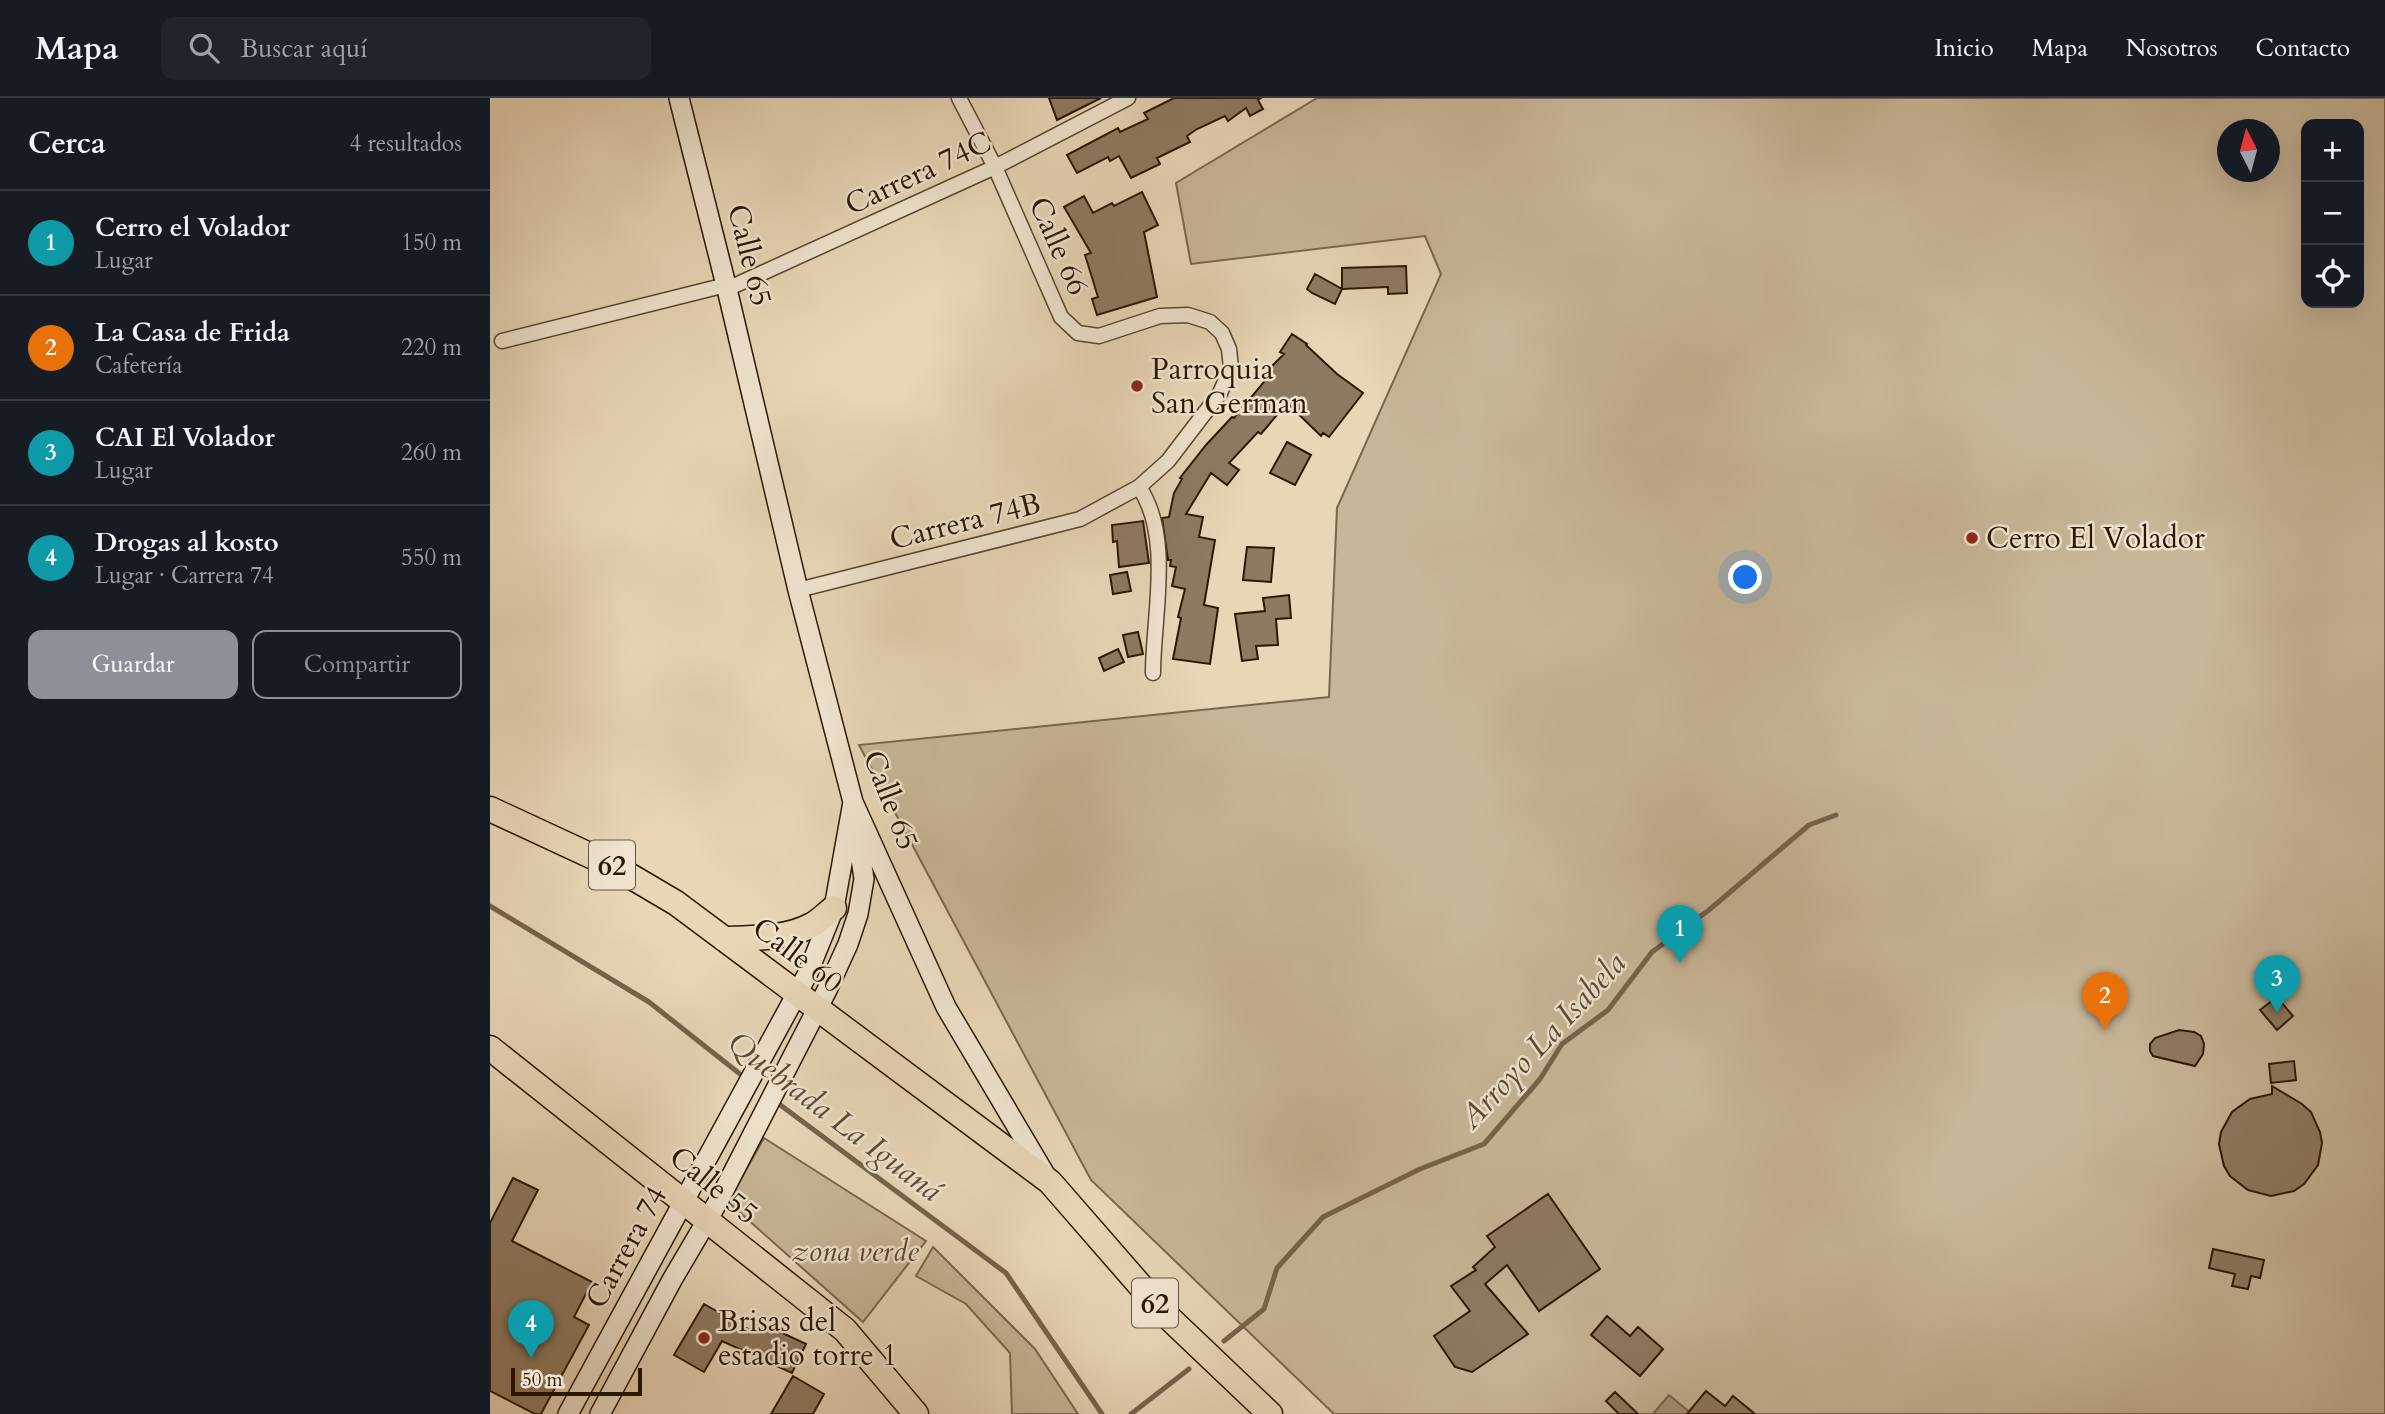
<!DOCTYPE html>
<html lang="es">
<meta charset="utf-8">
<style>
:root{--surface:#171b24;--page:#20242c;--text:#f1f3f6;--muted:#9ea1a6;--line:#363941;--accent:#8c9099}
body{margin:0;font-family:Cardo,serif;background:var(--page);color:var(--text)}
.controls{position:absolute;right:21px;top:21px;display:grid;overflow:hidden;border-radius:14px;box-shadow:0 7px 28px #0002}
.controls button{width:63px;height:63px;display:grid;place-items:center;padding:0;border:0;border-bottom:2px solid var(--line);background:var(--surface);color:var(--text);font:35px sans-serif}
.compass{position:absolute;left:1727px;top:21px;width:63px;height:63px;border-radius:50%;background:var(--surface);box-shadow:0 7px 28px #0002;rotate:354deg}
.scale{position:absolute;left:21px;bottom:18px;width:131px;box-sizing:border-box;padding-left:7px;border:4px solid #2c1703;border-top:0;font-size:19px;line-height:24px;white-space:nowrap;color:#2c1703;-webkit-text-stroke:5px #f0e4d0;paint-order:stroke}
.you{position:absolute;left:1256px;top:480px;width:24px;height:24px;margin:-18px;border:5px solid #fff;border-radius:50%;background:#1a73e8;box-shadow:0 0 0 10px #1a73e833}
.badge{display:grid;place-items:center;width:46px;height:46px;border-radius:50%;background:var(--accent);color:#fff;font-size:23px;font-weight:700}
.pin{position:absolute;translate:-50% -58px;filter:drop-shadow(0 2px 4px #0008)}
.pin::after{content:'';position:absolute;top:37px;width:24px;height:21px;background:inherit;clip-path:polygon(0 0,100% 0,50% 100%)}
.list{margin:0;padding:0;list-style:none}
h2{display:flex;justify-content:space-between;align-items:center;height:91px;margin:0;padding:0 28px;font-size:30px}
h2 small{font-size:23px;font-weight:400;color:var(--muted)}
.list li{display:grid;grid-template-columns:46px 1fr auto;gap:21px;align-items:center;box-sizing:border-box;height:105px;padding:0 28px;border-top:2px solid var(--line)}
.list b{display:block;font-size:26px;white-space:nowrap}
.list p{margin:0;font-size:23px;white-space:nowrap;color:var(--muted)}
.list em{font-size:23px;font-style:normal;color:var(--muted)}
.actions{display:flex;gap:14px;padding:21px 28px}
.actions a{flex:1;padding:16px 0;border:2px solid var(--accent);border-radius:14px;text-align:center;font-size:24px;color:var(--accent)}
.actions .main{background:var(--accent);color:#fff}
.icon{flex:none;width:38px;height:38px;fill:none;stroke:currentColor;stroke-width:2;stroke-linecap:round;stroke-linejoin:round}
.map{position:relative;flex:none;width:1895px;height:1316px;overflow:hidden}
header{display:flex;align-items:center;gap:42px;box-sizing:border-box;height:98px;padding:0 35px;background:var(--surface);border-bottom:2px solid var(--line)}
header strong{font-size:33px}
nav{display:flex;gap:38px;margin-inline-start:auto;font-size:24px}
.search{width:490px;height:63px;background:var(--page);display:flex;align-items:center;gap:18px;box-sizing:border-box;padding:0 24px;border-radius:14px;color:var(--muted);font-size:26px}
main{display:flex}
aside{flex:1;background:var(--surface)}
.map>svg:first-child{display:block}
</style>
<header>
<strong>Mapa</strong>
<div class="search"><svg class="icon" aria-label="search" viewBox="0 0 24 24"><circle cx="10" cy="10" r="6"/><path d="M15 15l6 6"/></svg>Buscar aquí</div>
<nav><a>Inicio</a><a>Mapa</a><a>Nosotros</a><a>Contacto</a></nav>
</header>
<main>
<aside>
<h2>Cerca<small>4 resultados</small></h2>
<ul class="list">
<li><span class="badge" style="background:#0f9aa8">1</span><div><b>Cerro el Volador</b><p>Lugar</p></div><em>150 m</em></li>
<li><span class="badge" style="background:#e8710a">2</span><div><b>La Casa de Frida</b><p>Cafetería</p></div><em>220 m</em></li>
<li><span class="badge" style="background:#0f9aa8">3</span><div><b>CAI El Volador</b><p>Lugar</p></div><em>260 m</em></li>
<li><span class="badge" style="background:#0f9aa8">4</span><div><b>Drogas al kosto</b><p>Lugar · Carrera 74</p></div><em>550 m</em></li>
</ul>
<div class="actions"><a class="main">Guardar</a><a>Compartir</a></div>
</aside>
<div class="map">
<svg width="1895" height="1316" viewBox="0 0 1895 1316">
<rect width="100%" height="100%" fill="#e8d6b7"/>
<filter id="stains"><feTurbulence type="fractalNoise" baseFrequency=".00286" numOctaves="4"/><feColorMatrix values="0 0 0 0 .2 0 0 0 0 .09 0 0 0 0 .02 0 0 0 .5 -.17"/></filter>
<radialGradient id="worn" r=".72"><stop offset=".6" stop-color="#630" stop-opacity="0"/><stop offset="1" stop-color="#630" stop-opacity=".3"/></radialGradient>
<path fill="#c8b698" stroke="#7a664e" stroke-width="2" fill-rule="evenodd" d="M827,0H1895V1316H844L601,1082L369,647L839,599L847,410L951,176L935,138L701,166L686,85ZM1816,26H1869V205H1816ZM1738,32H1780V74H1738Z
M274,1040L436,1143L373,1224L238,1104Z
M443,1149L545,1251L588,1316H522L520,1255L476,1206L426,1178Z"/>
<path fill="#a8957a" stroke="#76634a" stroke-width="2" d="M1179,1297L1202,1316H1163Z"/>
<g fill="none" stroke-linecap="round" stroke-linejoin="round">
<path stroke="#76634a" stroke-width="5" d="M0,808L159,904L255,980
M285,1003L516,1175L612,1316
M734,1243L774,1211L787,1170L833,1119L930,1071L994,1046L1050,981L1072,946L1118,912L1162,854L1219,812L1319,727L1346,717
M641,1316L699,1271"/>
</g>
<path fill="#8e7a61" stroke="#2c1703" stroke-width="2" d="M559,0H611L567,22Z
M684,0H771L768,2L773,11L760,18L756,10L738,23L735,18L707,31L697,38L700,44L667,60L670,66L641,80L629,58L620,63L618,59L587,75L577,57L628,30L630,34L658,21L654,15Z
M652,94L668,127L654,134L667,199L607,217L602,201L608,199L595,157L601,155L574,109L594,98L603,115L622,105L624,108Z
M916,168L917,195L898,196V189L852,191V170Z
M825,176L852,191L845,206L822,195L817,191Z
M802,236L817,246L816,247L847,276L873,295L839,339L833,335L831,338L797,305L771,336L768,334L739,365L749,372L737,387L721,375L696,416L713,419L709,439L725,442L714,507L728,510L720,566L683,561L691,520L688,519L695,491L682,488L686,469L680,468L681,462H678L672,420L679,419L684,395L692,381L690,380L716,347L742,319L744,320L783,273L780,270L794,256L790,254Z
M797,344L821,357L805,387L780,375Z
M653,423L659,465L629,469L627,443L623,444L622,427Z
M757,449L784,450L781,484L753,482Z
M637,474L641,493L623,496L620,477Z
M799,497L801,520L786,521L788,547L766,548L768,561L752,563L745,516L775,513L773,500Z
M648,534L653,556L638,559L633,537Z
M628,551L634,564L614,573L609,560Z
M1787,899L1803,918L1787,932L1770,912Z
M1689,932L1704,934L1711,938L1714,946L1713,956L1705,968L1663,958L1660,953V946L1665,940Z
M1804,963L1806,982L1781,985L1779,966Z
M1782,988L1812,1006L1821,1014L1830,1034L1832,1045L1828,1067L1814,1086L1804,1093L1781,1098L1758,1092L1740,1078L1734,1068L1729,1046L1731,1034L1742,1014L1760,1001L1782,996Z
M23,1080L48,1092L22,1143L102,1184L84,1219L99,1227L51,1316H45L0,1293V1125Z
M1058,1096L1110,1171L1049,1213L1017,1167L995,1186L1038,1236L982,1274L965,1269L944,1238L980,1213L961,1188L986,1172L983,1169L1005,1149L997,1138Z
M1723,1151L1774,1162L1770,1180L1761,1178L1758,1191L1742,1188L1745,1176L1719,1170Z
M214,1206L260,1232L265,1222L316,1246L302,1275L232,1243L214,1274L184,1257Z
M1117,1218L1140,1238L1148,1229L1173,1251L1150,1278L1101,1237Z
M303,1278L334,1296L323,1316H281Z
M1216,1293L1235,1308L1243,1298L1265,1316H1197Z
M1125,1294L1148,1316H1129L1116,1303Z"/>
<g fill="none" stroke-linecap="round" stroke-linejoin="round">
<g stroke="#5b4730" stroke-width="17">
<path id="street" d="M237,191L505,69L638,0
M12,243L236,187
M649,389C683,439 663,518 663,575
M308,492L590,421L649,389L678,363L730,295L741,270L739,251L732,235L720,224L698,217L670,218L609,238L588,235L571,219L505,69L469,0"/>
</g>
<g stroke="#2c1703" stroke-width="22">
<path id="secondary" d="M189,0L237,191L308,492L363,704L456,909L556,1078
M78,1316L317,877L344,810L363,704
M110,1316L182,1182L229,1102L337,892L358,846L368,816L374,781L366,726"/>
</g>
<g stroke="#2c1703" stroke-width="27">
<path id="highway" d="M0,711L125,769L186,805L560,1084L675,1216L780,1316
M234,841C263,840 296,841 322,827C330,823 337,815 344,810
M0,950L355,1232L426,1316"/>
</g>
<use href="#street" stroke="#f0e4d0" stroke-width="14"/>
<use href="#secondary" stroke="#f0e4d0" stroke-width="19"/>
<use href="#highway" stroke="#e8d6b7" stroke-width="24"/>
</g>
<g fill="#8f2418" stroke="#f0e4d0" stroke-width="2.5">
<circle cx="647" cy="288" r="7"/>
<circle cx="1482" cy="440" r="7"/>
<circle cx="214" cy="1240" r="7"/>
</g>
<g text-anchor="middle" stroke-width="5" stroke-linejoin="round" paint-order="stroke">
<g fill="#f0e4d0" stroke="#675440" stroke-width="2">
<rect x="99" y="742.5" width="46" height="49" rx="5"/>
<rect x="642" y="1180.5" width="46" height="49" rx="5"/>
</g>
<g font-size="28" font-weight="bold" fill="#2c1703">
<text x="122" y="777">62</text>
<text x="665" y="1215">62</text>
</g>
<g font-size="30" fill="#2c1703" stroke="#f0e4d0">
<text transform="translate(428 75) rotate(-25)" y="10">Carrera 74C</text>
<text transform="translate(569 148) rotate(66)" y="10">Calle 66</text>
<text transform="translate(260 157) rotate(76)" y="10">Calle 65</text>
<text transform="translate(475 423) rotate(-14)" y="10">Carrera 74B</text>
<text transform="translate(401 702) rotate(69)" y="10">Calle 65</text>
<text transform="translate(308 857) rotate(37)" y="10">Calle 60</text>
<text transform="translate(224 1087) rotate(39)" y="10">Calle 55</text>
<text transform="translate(136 1149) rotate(-61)" y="10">Carrera 74</text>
</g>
<g font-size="30" fill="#2c1703" stroke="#f0e4d0" text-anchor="start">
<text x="661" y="281">Parroquia<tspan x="661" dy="34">San German</tspan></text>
<text x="1496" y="450">Cerro El Volador</text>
<text x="228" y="1233">Brisas del<tspan x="228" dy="34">estadio torre 1</tspan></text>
</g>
<g font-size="30" font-style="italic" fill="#5b4730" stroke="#f0e4d0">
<text x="365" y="1163">zona verde</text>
</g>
<g font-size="32" font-style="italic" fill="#5e4933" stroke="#f0e4d0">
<text transform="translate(1052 942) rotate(-47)" y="11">Arroyo La Isabela</text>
<text transform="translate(345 1018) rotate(37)" y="11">Quebrada La Iguaná</text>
</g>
</g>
<rect width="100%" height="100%" filter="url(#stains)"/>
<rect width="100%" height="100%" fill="url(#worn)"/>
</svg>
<div class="controls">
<button>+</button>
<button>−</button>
<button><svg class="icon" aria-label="locate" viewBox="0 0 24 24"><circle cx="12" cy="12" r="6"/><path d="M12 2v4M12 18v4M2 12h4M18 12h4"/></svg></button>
</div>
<svg class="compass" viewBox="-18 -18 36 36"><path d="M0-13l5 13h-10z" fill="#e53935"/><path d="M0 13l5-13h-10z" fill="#9ea1a6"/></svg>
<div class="scale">50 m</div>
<div class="you"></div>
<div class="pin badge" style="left:1190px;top:865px;background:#0f9aa8">1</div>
<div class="pin badge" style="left:1615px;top:932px;background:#e8710a">2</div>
<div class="pin badge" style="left:1787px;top:915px;background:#0f9aa8">3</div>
<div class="pin badge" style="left:41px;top:1260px;background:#0f9aa8">4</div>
</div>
</main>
